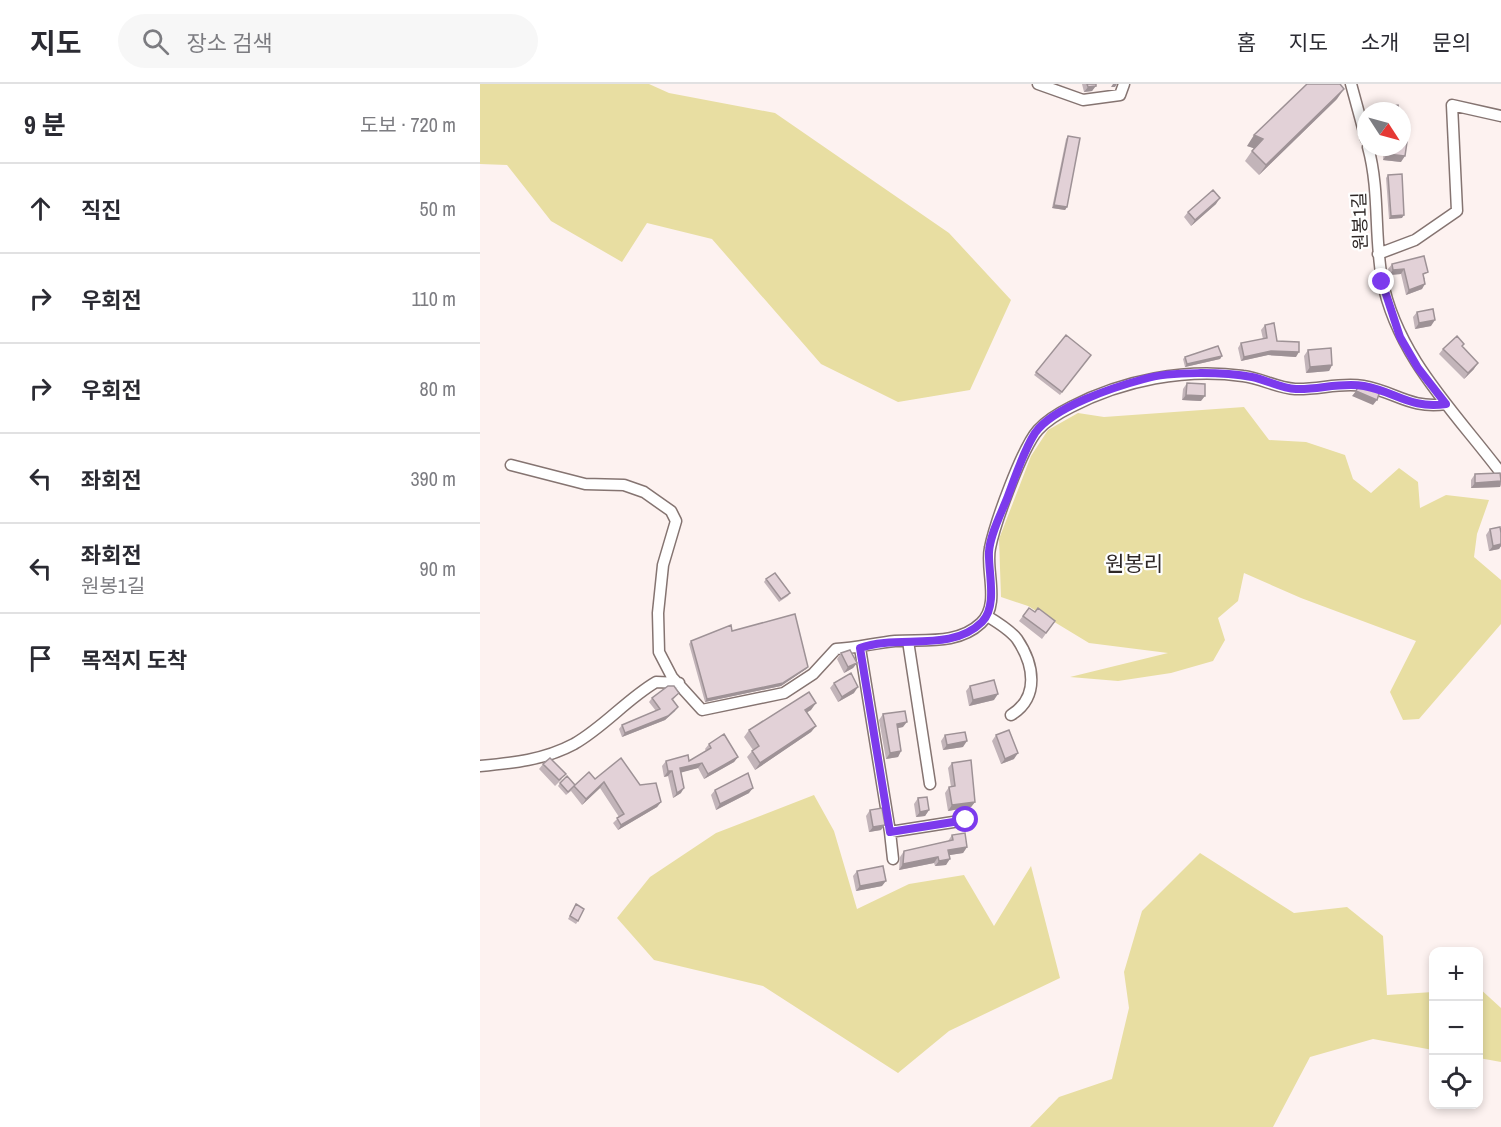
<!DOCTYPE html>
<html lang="ko">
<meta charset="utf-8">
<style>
:root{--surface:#fff;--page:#f7f7f7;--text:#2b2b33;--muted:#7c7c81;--line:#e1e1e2}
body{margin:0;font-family:"Archivo Narrow","Noto Sans KR",sans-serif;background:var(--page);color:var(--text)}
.controls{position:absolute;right:18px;bottom:18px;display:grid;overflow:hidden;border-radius:12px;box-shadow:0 3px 9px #0003}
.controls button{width:54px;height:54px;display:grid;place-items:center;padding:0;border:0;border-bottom:2px solid var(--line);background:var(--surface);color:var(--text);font:30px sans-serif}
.compass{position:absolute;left:877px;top:18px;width:54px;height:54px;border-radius:50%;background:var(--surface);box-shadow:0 3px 9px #0003;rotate:126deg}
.stop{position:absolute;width:18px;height:18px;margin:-14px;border:4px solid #7c3aed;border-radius:50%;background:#fff}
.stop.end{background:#7c3aed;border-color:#fff;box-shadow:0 2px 6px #0008}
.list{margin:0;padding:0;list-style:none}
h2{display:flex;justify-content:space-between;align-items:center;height:78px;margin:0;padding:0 24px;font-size:26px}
h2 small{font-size:20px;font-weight:400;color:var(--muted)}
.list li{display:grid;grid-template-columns:39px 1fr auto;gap:18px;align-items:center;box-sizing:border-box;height:90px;padding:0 24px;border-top:2px solid var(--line)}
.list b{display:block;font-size:22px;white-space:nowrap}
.list p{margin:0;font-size:20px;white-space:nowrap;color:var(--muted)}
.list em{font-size:20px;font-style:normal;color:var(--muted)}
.icon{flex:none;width:33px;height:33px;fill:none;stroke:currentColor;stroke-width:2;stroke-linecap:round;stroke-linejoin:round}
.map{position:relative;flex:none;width:1021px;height:1043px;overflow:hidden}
header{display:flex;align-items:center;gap:36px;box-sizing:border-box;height:84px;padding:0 30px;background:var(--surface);border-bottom:2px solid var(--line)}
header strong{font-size:28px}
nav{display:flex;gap:33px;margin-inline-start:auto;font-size:21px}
.search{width:420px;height:54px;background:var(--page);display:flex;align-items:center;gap:15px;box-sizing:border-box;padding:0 21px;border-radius:33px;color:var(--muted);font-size:22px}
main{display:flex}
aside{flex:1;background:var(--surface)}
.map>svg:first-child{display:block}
</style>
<header>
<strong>지도</strong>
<div class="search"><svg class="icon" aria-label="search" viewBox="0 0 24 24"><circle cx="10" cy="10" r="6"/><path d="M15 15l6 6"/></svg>장소 검색</div>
<nav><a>홈</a><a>지도</a><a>소개</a><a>문의</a></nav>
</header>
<main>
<aside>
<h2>9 분<small>도보 · 720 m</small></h2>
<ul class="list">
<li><svg class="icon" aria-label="ahead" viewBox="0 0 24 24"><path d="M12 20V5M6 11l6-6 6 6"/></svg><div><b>직진</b></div><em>50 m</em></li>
<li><svg class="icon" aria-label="right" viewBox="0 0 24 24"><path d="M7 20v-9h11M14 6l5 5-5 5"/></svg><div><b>우회전</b></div><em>110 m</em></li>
<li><svg class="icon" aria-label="right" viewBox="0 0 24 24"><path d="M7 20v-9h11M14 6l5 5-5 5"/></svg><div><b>우회전</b></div><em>80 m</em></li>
<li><svg class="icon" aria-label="left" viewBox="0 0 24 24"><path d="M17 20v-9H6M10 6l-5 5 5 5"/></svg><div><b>좌회전</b></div><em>390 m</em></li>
<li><svg class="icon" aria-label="left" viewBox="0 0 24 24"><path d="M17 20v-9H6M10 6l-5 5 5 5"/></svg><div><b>좌회전</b><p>원봉1길</p></div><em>90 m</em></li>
<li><svg class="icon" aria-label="arrive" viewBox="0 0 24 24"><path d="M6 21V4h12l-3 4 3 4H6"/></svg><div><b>목적지 도착</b></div></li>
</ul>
</aside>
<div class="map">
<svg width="1021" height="1043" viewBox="0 0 1021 1043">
<rect width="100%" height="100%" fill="#fdf2f0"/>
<path fill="#e8dea2" d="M0,0H169L189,9L295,29L469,149L531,216L490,306L418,318L341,280L232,155L167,139L142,178L71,137L27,81L0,80Z
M764,323L789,356L826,358L865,371L873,395L891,409L919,384L938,398L940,424L966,411L1009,416L997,450L994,473L1021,496V540L939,635L923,636L910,608L936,557L821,514L764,489L758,517L738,534L745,556L733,577L691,589L638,597L590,593L688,569L609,559L548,522L521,513L519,455L551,372L568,346L598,329L624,333Z
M334,711L354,747L377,825L429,800L484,791L514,842L551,782L580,894L469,947L418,989L283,902L174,876L137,834L170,793L236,749Z
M720,769L814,829L867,823L903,852L907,911L953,908V966L893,955L830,973L793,1043H550L579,1013L632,995L649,924L644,888L662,827Z
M998,903L1021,924V978L999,974Z"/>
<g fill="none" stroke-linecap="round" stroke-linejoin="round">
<g stroke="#857471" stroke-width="13">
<path id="minor" d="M558,0L603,16L640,11L644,0
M871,0L886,55
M888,63C900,107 894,151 902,195C917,273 975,328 1021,389
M898,170L935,156L977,127L972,21L1021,32
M31,381L105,400L144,401L164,408L191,427L196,437L183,481L178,529L179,568L192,593L222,626L304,609L333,590L356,565C376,564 395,559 415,557C444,555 478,561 501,539C521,520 505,486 510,464C515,439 542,364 558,346C567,336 579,329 591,323C643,296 705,284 763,292C781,294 797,304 815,305C838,306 861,298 883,302C917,308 929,325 966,320
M507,532C517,538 530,546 537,555C554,580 560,613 531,631
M428,557L450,700
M380,564L410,748L486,736
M0,682C33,679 64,676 94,660C124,643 147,615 176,598L199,599
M410,748L413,775"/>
</g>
<use href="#minor" stroke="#fff" stroke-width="10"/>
</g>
<path fill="#c2b4b9" d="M602,0H616L612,7L604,8Z
M857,15L779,91L765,77L774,64L767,62Z
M588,52L587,123L585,126L572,124L586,55Z
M904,63H922L921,78L903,76Z
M908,91L922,134L909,135L906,94Z
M736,120L711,142L704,133L708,128Z
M912,180L945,194L942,205L926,211L921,190L909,191L908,185Z
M937,228L951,242L935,245L933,233Z
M785,241L797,257L816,273L788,271L761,277L758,264L761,259L783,255L781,246Z
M586,251L611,271L580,311L554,291Z
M984,260L982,262L994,285L984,295L959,270L963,265Z
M828,266L852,281L849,287L826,289L824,272Z
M742,272L740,275L705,283L703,275L705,273Z
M707,299L721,317L702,316L703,305Z
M1021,389V401L1020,403L991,404V396L995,390Z
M1010,445L1021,449V462L1019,465L1009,467L1006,451Z
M286,495L310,509L308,512L299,518L284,498Z
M549,524L555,528L575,537L562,555L539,537Z
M252,547L328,583L326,585L301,602L225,618L209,560L211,557Z
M361,569L377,579L373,584L364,589L357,575Z
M354,599L374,609L358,618L350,604Z
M490,602L514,616L489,622L486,607Z
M199,609L193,616L195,627L185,636L142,653L139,645L142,641L176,627L169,618L172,614Z
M331,626L327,628L336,642L331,648L275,686L267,673L273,666L264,653L269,646Z
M403,630L423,643L418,644L421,667L418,673L406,675L399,636Z
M465,651L483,663L463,666L461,657Z
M516,651L534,675L521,680L512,657Z
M229,660L258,673L254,678L224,695L218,684L201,688V709L193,714L188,692L184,693L182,682L186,677H209L226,667L225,665Z
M472,679L495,718L491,723L468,727L465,709L469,703H471L468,684Z
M63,680L82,695L75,702L59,685Z
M115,695L160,701L181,718L177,723L138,746L133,739L139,733L120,704L102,721L91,707L86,711L78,702L80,699L95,701Z
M235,706L269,709L236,726L231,711Z
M438,714L449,726L445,732L436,733L434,720Z
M390,726L401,746L389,748L386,732Z
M472,751L487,763L483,769L469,771L466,781L455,782L454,779L419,786L420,773L424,767L468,757Z
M377,787L402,802L376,807L373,792Z
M96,820L98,837L96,840L88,835Z"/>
<path fill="#9e9296" d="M633,0H637L635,3H631Z
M616,2L612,7L604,8L608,3Z
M864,5L857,15L779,91L786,81Z
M774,51L783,55L776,65L767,62Z
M907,70L925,72L921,78L903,76Z
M740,114L736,120L711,142L715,136Z
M574,121L587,123L585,126L572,124Z
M924,131L922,134L909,135L911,132Z
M924,185L921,190L909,191L913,186Z
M945,200L942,205L926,211L929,206Z
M955,236L951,242L935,245L939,239Z
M791,267L819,268L816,273L788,271L761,277L764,273Z
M742,272L740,275L705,283L707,280Z
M998,279L994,285L984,295L988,289Z
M852,281L849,287L826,289L830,283Z
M876,307L897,316L893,321L872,312Z
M706,311L725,312L721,317L702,316Z
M1021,397L1020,403L991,404L995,399Z
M1021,460V462L1019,465L1009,467L1013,462Z
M377,579L373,584L364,589L368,583Z
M328,583L326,585L301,602L225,618L227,615Z
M378,603L374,609L358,618L362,613Z
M518,610L514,616L489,622L493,616Z
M336,619L331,626L321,632L325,626Z
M198,623L195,627L185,636L142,653L145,649Z
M427,638L423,643L413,645L417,640Z
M336,642L331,648L275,686L280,679Z
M487,657L483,663L463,666L467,661Z
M421,667L418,673L406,675L410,669Z
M538,669L534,675L521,680L525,675Z
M258,673L254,678L224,695L228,690Z
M222,679L218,684L196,690L200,684Z
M188,687H192L188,692L184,693Z
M124,698L120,704L102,721L106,715Z
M204,704L201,709L193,714L197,709Z
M273,704L269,709L236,726L240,720Z
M181,718L177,723L138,746L141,741Z
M495,718L491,723L468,727L472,721Z
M449,726L445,732L436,733L440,728Z
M405,741L401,746L389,748L393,743Z
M487,763L483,769L464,772L468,766Z
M458,773L454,779L419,786L423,780Z
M470,775L466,781L455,782L459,777Z
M406,797L402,802L376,807L380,802Z"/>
<path fill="#e2d1d7" stroke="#9e9296" stroke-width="1.5" d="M607,0H616V2L608,3Z
M827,0H860L864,5L786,81L772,67L783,55L774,51Z
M918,21L919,27H906L905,23Z
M922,50L928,51L925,72L907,70L908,63H922Z
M588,52L600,54L587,123L574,121Z
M922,90L924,131L911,132L908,91Z
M733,106L740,114L715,136L708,128Z
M944,172L948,188L943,190L945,200L929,206L924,185L913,186L912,180Z
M953,225L955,236L939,239L937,228Z
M794,239L797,257L819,258V268L791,267L764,273L761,259L787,254L785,241Z
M586,251L611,271L582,308L556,288Z
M977,252L984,260L982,262L998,279L988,289L963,265Z
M738,262L742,272L707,280L705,273Z
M851,264L852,281L830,283L828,266Z
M707,299L725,300V312L706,311Z
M878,303L900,307L897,316L876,307Z
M1020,389L1021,397L995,399V390Z
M1020,443L1021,449V460L1013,462L1010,445Z
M295,489L310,509L301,515L286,495Z
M549,524L555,528L558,524L575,537L566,549L543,532Z
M315,530L328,583L303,599L227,615L211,557L251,541L252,547Z
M370,566L377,579L368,583L361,569Z
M371,589L378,603L362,613L354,599Z
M514,596L518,610L493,616L490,602Z
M188,602H194L199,609L192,615L198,623L188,632L145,649L142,641L180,625L172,614Z
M329,608L336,619L325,626L336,642L280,679L272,667L279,662L269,646Z
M425,627L427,638L417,640L421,667L410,669L403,630Z
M529,646L538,669L525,675L516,651Z
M485,648L487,657L467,661L465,651Z
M244,650L258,673L228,690L222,679L200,684L204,704L197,709L192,687H188L186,677L208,671L209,677L231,664L229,660Z
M70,674L86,690L79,696L63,680Z
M141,674L160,701L176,699L181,718L141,741L137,734L144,730L124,698L106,715L94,702L109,688L115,695Z
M491,676L495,718L472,721L469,703L475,702L472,679Z
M268,689L273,704L240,720L235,706Z
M87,692L95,701L88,708L80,699Z
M447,713L449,726L440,728L438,714Z
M402,724L405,741L393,743L390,726Z
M485,749L487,763L468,766L470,775L459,777L458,773L423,780L424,767L473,756L472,751Z
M403,782L406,797L380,802L377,787Z
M96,820L104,825L98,837L90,832Z"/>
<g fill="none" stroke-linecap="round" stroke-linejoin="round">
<path stroke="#7c3aed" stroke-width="8" d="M486,736L410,748L380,564C418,550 471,569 502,538C518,522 508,488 509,468C510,450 522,428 528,412C536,391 543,368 555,349C573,323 634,303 664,295C690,287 745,288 772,293C787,296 800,304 816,305C838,306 861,298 884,302C917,308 929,325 966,320L938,284L920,253L902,198"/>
</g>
<g text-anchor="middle" stroke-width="4.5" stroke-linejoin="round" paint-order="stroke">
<g font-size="18" fill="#2e2726" stroke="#fff">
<text transform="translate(880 137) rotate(-92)" y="6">원봉1길</text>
</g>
<g font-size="21" fill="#2e2726" stroke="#fff">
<text x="654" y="487">원봉리</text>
</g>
</g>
</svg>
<div class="controls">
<button>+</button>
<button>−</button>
<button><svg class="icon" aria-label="locate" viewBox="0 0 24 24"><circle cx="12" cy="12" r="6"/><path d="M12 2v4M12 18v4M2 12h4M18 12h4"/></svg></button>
</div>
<svg class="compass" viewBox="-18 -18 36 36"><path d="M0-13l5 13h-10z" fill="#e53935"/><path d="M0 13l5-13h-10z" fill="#7c7c81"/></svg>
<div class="stop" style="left:486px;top:736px"></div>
<div class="stop end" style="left:902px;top:198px"></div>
</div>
</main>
